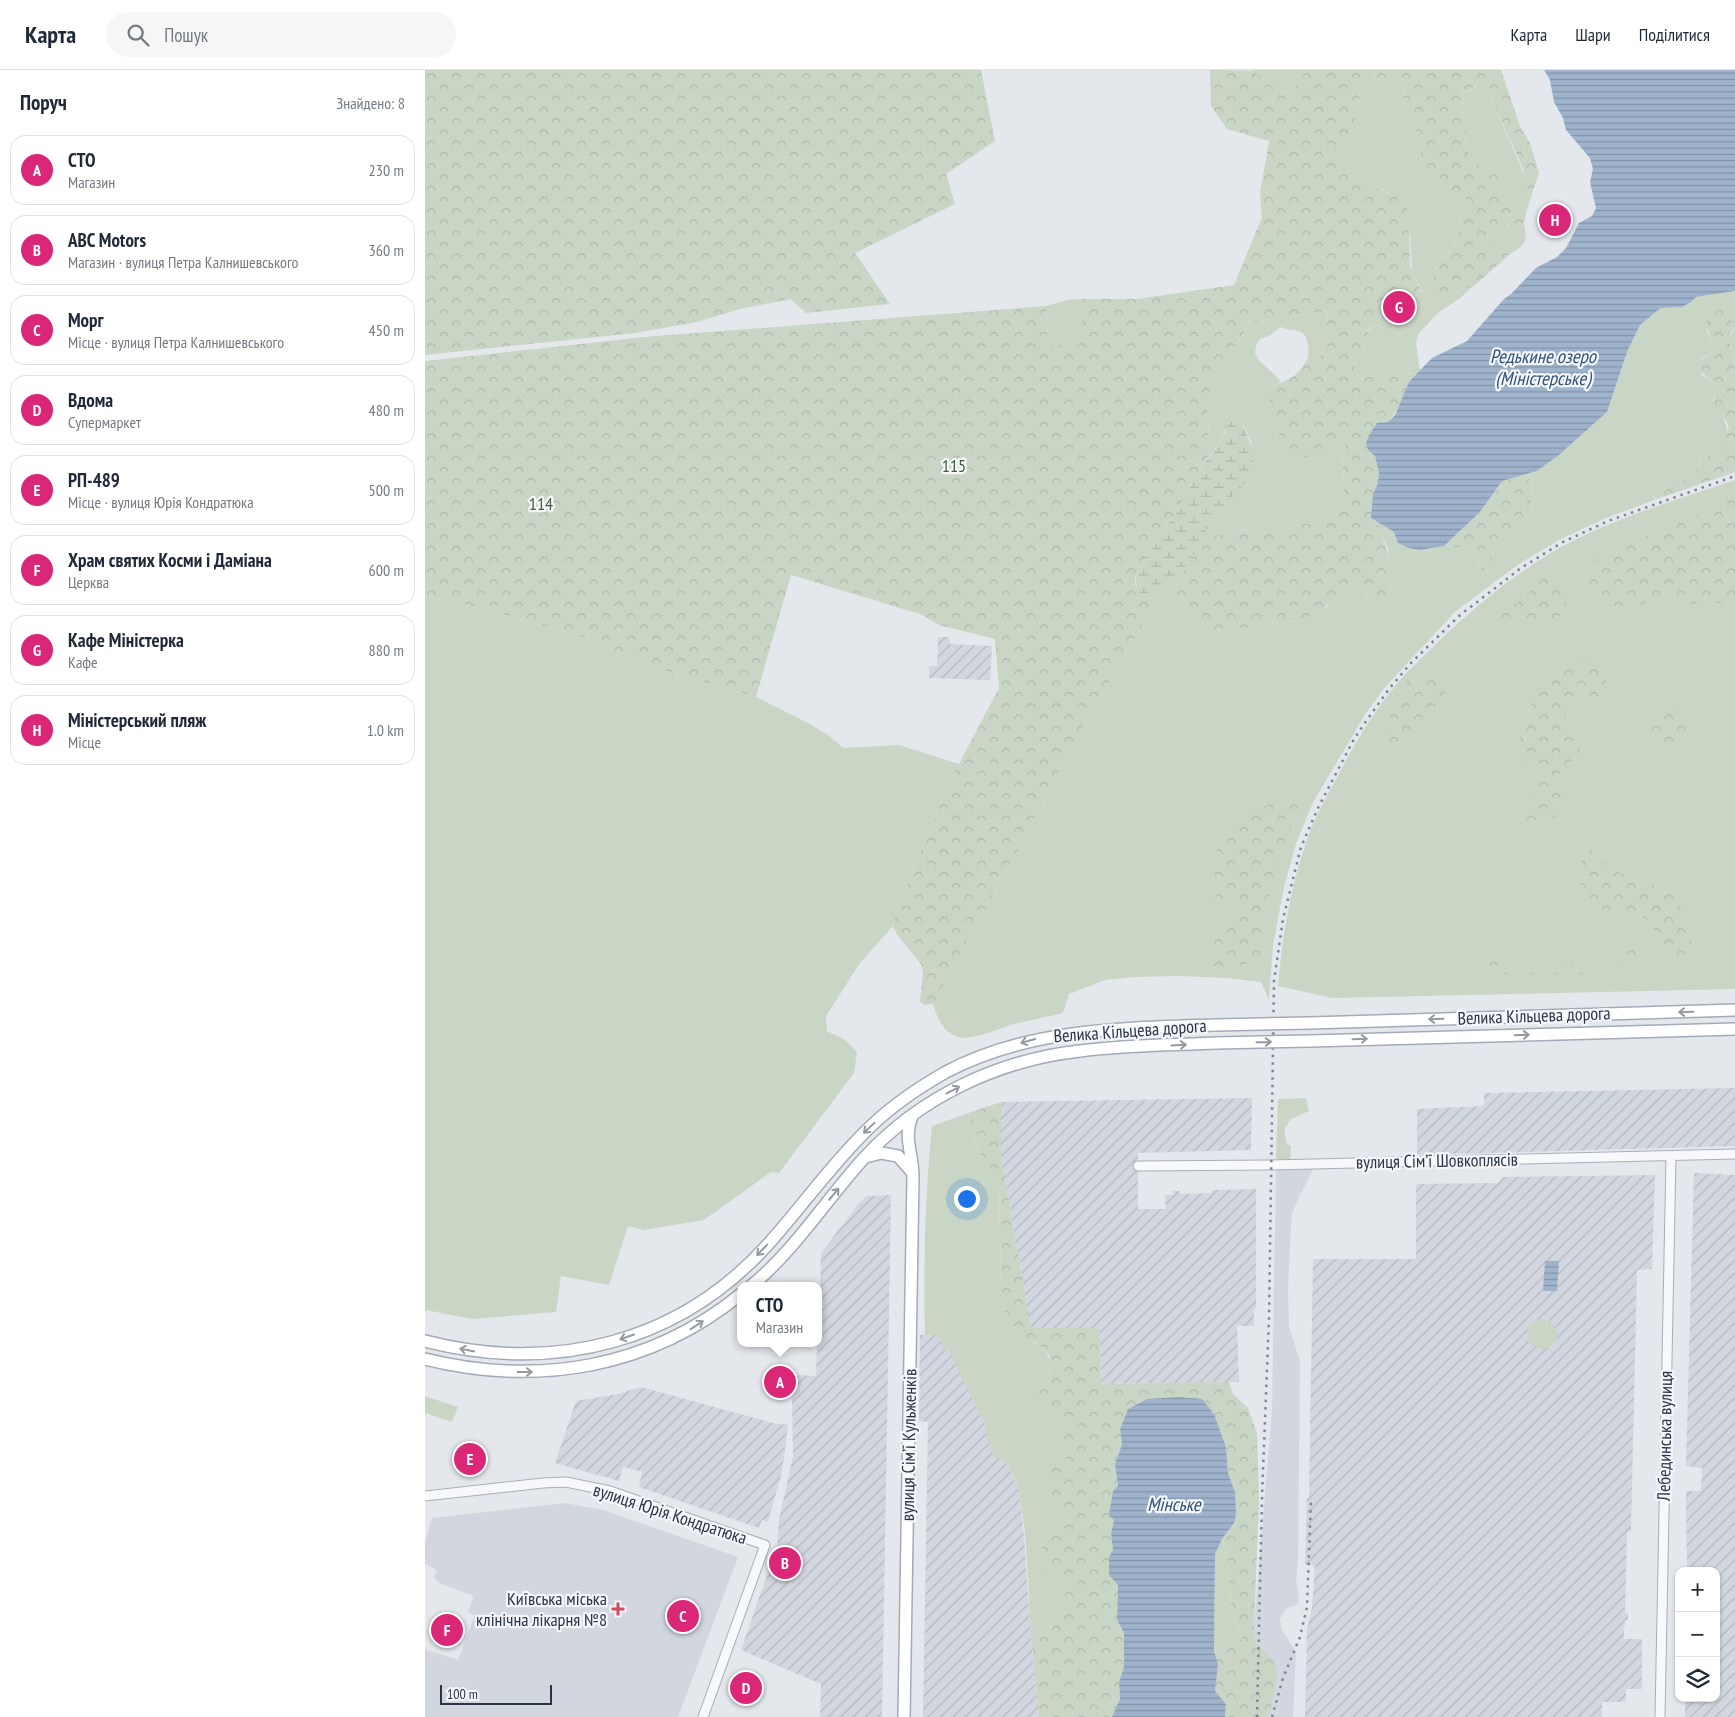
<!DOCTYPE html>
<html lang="uk">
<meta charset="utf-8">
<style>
:root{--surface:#fff;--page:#f6f6f7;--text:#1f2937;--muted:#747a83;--line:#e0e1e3;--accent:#db2777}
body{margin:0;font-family:"PT Sans Narrow",sans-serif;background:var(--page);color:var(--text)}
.controls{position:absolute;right:15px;bottom:15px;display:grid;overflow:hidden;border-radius:10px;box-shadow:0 1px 4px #0004}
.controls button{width:45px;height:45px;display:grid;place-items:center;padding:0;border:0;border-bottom:1px solid var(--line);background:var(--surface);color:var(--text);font:25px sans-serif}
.scale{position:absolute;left:15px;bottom:12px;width:112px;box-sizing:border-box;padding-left:5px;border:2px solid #2b3445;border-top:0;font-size:14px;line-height:18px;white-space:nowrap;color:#2b3445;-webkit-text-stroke:4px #f4f6f9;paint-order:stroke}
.you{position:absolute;left:541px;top:1128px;width:18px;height:18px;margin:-12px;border:4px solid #fff;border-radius:50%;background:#1a73e8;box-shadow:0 0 0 8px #1a73e833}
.badge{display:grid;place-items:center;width:32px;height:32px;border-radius:50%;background:var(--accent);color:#fff;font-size:16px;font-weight:700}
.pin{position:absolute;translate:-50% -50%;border:2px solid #fff;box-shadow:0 1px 5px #0006}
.popup{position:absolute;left:312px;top:1212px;width:85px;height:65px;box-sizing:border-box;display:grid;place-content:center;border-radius:10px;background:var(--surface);filter:drop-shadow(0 1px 4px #0005);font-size:16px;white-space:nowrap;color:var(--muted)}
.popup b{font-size:19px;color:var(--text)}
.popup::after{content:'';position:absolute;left:50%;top:100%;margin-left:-10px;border:10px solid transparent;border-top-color:var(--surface)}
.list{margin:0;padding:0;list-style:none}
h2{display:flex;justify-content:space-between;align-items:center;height:65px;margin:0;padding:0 20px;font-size:21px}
h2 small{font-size:16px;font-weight:400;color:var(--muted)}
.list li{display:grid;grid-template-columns:32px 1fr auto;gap:15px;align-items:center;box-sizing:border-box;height:70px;margin:0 10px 10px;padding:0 10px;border:1px solid var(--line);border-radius:15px}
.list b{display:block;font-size:19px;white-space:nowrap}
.list p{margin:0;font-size:16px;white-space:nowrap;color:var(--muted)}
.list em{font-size:16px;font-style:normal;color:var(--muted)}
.icon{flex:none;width:28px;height:28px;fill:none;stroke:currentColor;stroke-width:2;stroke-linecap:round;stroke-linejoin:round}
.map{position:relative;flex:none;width:1310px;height:1647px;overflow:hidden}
header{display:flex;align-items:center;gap:30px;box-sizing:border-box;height:70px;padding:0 25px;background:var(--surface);border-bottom:1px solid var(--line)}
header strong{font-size:24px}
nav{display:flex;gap:28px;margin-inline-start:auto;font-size:18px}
.search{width:350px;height:45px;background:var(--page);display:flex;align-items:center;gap:12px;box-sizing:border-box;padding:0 18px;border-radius:28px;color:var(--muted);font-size:19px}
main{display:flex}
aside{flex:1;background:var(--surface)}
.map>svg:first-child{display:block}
</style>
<header>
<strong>Карта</strong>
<div class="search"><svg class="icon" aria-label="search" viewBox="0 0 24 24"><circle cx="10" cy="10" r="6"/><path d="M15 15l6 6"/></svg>Пошук</div>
<nav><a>Карта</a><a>Шари</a><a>Поділитися</a></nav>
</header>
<main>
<aside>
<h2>Поруч<small>Знайдено: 8</small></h2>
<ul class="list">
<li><span class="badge">A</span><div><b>СТО</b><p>Магазин</p></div><em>230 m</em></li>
<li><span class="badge">B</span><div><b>ABC Motors</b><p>Магазин · вулиця Петра Калнишевського</p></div><em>360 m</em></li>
<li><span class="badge">C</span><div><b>Морг</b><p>Місце · вулиця Петра Калнишевського</p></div><em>450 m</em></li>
<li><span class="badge">D</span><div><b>Вдома</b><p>Супермаркет</p></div><em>480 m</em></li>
<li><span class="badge">E</span><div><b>РП-489</b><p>Місце · вулиця Юрія Кондратюка</p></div><em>500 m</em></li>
<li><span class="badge">F</span><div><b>Храм святих Косми і Даміана</b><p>Церква</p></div><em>600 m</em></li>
<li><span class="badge">G</span><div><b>Кафе Міністерка</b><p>Кафе</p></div><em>880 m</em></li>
<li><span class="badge">H</span><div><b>Міністерський пляж</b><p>Місце</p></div><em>1.0 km</em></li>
</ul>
</aside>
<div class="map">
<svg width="1310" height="1647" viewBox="0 0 1310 1647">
<defs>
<pattern id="industrial-furrows" width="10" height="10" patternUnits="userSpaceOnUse" patternTransform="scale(1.25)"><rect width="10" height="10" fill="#d2d6de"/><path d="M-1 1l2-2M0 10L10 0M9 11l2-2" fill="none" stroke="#b4b8c0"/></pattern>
<pattern id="forest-crowns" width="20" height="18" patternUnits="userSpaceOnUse" patternTransform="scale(1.25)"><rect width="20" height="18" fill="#c9d6c5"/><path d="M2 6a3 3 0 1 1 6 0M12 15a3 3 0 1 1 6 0" fill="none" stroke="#adb8ab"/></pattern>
<pattern id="wetland-marsh" width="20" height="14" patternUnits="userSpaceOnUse" patternTransform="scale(1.25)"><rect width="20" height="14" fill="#c9d6c5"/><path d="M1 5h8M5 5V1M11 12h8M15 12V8" fill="none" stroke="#adb8ab"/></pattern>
<pattern id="water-rules" width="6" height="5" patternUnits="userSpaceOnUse" patternTransform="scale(1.25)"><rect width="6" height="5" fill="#9fb4cc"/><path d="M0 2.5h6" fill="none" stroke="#8293a7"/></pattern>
</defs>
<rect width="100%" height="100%" fill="#e4e7ec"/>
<path fill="#d2d6de" d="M889,1098L874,1127L867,1143L866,1154L863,1220L864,1256L875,1292L873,1492L871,1509L874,1528L873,1534L861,1539L855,1549L856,1558L871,1582L868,1647H840L845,1643L830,1572L829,1556L847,1341L851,1099Z
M140,1433L178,1440L313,1487L253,1647H0V1579L33,1590L50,1545L43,1542L49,1526L14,1513L9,1507L12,1500L0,1494V1472L7,1448Z"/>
<path fill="url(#industrial-furrows)" d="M513,567H524L525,574L567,576L565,610L504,608V596H512Z
M1310,1018V1076L992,1085V1039L1059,1036V1023Z
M827,1028L826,1080L713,1083V1139H741L740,1125H748V1121H755V1124L787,1123V1120L831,1119V1237L829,1241V1256H812L814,1312L676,1314L675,1258H606L576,1086V1032Z
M1269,1103L1310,1105V1647H1260V1628H1291V1501H1262L1261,1421H1276L1277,1398L1261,1396Z
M1230,1105L1227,1199L1212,1200L1206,1461L1202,1462L1200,1543H1203V1550H1200V1556H1199V1569H1217V1619H1201V1632H1177V1647H880L882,1559L887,1538L890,1496L880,1494L882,1428H884L888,1189H991V1114L1073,1113L1078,1107Z
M466,1125L457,1647H395L396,1614L316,1580L352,1476L354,1450L368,1386L367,1328L372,1305L391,1306L392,1273H394L396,1183L434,1133L442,1126Z
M495,1265H512L521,1281L524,1280L561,1357L562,1373H566V1380L572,1388L577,1389L584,1396L594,1422L599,1466L606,1566L614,1647H498L503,1352L494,1351Z
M216,1317L348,1353L363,1355L357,1402L343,1452L337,1450L334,1458L214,1417L217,1402L198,1397L194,1411L130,1393L151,1331L193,1324Z"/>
<path fill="#c9d6c5" d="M825,0H881C876,12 866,27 851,20C842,16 836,5 825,0Z
M936,0H949L951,14L956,15C964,8 969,5 979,10L978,30L989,53L995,78L996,88L1000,97L1031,124L1038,126L1043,132L1042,139L1035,147L1032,166L1026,179L1017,187L1012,197L1010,209L1005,222L1047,217L1034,229L1014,242L994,263L991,273L995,301L992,305L982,302L936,308L931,303L929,294L932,286L941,280L942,261L954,253L956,246L951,233L999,224L987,202L985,160L967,125L928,103L919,95L911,83L920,71L928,57L934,34Z
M1053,16L1059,17L1064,23L1101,109L1105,130L1100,147C1088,145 1072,125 1073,113C1073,107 1075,107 1073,101L1054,95L1046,89L1039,73L1041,59L1037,37L1038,24Z
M1076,151L1081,153L1083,158L1099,153C1103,173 1101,174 1085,184L1071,182L1063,172L1062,165Z
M1310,221V304L1309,282L1305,275L1304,267L1308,262L1307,248L1281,260L1288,273L1289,281L1276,289V304L1286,311L1291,319L1288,332C1297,345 1310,362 1297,377C1292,383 1282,384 1277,390C1273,395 1271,402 1267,407L1229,418L1228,427L1232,429L1181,448L1134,470L1094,494L1031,541L961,616L941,643L887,734L871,774L859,817L848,875L844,930L836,912L802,908L754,906L710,907L680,910L644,924L638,943C622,947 606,950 589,954C576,958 546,971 533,967C518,962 512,948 508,934L513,931L522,906L591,784L650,671L736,524L751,510C753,543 757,529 776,548C780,551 783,556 787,560L822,558L842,553L876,551L901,538L905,532L910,529L914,520C923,517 930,516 939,520L942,527L965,517L963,479L952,451L969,462L971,465L995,480L1019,476L1040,478L1047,483L1054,496H1066C1068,469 1075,462 1101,454L1106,438L1108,423L1103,404L1112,401L1134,385L1182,342L1202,282L1215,255L1227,245L1236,238L1257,237L1266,232L1271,227Z
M657,229V273L623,276L621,236L643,230Z
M902,241L903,243L898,283L892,290L883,288C884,280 884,264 874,261C868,259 863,261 857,257C852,259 851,261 847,264C835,271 833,264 830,283L833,289L856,311L846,320L911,371L917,372L920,376L917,384L919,417L912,447L906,452L864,455L846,462L808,460L794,466L781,459L827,373L817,352L800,360L798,369L785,385L782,333L787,311L819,262L820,253Z
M1310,410V919L907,928L853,916C857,870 864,824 879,779C886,755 898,733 910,711C926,680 944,649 966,621C980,603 997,588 1013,572C1052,535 1090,503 1138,476C1192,447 1252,430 1310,410Z
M0,526L22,530L152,565L246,603L331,627L381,652L403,665L418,678L474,675L534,694L526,709L470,844L468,856L435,893L401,946L402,961L420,970L432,982L429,1003L354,1103L346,1102L279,1150L219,1160L203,1156L184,1215L136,1206L131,1242L48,1249L0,1240Z
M881,1028L884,1041L866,1049L859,1060L862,1074L866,1076L865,1090H853L851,1087L853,1029Z
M555,1039L547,1046L548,1069L554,1082L564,1091L566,1104L574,1114L576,1219L582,1262C601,1273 623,1269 625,1296C625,1306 619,1310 611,1314L613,1338L628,1347L637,1356L635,1370L642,1379L641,1393L625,1423L637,1446L630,1462L616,1475L619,1487L615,1497L629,1505L639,1519L638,1421L642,1537L628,1540L626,1563L606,1566C603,1519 603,1470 594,1423C591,1411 586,1398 577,1389H572L566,1380V1373H562L561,1357L524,1281L521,1282L512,1265H500C498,1195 500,1125 507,1056Z
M1102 1264a15 15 0 1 1 30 0a15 15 0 1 1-30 0Z
M0,1326L33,1337L27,1352L0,1343Z
M797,1469L804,1497L806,1537L817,1570L797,1582L789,1581L790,1484Z"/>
<path fill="url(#forest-crowns)" d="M0,0H556L570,71L521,104L530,134L430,183L465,234L381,243L366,229L315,239L272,252L210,263L0,285Z
M784,0C795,0 817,0 827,1C836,5 841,13 849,18C864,29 875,13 881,0H936L934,34L928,57L920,71L911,83L919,95L928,103L980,133L984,144L985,195L987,202L997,222L1000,224L952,233L956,241L954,253L942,260L945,268L941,280L932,286L929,294L931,303L936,308L982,302L992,305C978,319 976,338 963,352C951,352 945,362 941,373L943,380L950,386L954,403L953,413L948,424V450L952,451C961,474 971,503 961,527C949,531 944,532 939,520C930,516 923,517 914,520L910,529L905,532L895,543L876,551L842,553L822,558L787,560L776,548L755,533L752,526L751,510L771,482L773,472L781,459L794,466L808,460L846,462L864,455L906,452L912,447L919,417L917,384L920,376L917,372L911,371C902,377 892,386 881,387C860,388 839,340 845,323C849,313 861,312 869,306C875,302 879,295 883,288L892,290L898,283L903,243L902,241L820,253L819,262L787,312L782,333L785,385L772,403L757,432L713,500L710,508L711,516L727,526L736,524L650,671L591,784L522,906L513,931L508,934L499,935L495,931L498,903L496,894L473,866L468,856L470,844L526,709L574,618L570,569L514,555L495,544L366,505L331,627L246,603L152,565L22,530L0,526V291L219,267L621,236L623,276L657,273V229H712L809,215L837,147L835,123L844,71L802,59L786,36L785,2Z
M949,0H1076L1095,56L1105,73L1114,103L1105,130L1098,99L1064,23C1055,12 1048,18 1038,24L1037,37L1041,59L1039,73L1046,89L1054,95L1073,101C1075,106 1073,107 1073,113C1072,125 1088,145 1100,147L1099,153L1096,154L1091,162H1087L1081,153L1076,151L1062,165L1063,172L1071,182L1085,184L1048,217L1004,223C1009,214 1009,206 1012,197C1015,188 1021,185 1026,178C1033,169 1033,159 1035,149C1036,143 1042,140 1043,132L1038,126L1031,124L1000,97L996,88L995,78L989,53L978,30L979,10C969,5 964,8 956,15L951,14Z
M1297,240L1307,248C1308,256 1309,261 1304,267L1305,275L1309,282L1310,304V402L1232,429L1226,424V421L1229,418L1267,407L1278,389L1297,377L1301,368L1304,357L1301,350L1291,342L1288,337L1291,319L1286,311L1271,297L1272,293L1289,281C1289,270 1281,263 1281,252L1290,241Z
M1103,404L1108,423L1104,448L1101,454C1075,463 1068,469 1066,496L1063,500H1057L1047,483L1040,478L1019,476L1055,442L1077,411Z
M1310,428V529L1299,533L1265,534L1239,530L1225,531L1210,536H1177L1162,527L1156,512L1167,492L1205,473L1282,441Z
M1130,503C1138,507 1141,513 1142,522C1145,559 1101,559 1076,549L1075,543L1078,538L1093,533L1119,508Z
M1150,592H1168L1175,594L1186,623L1184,630C1172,634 1165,634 1153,627L1140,630L1136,642C1147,656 1157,664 1155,683C1146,691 1132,700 1132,714C1132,719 1136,724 1137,729C1138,750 1118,755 1101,754L1100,750L1110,726V712L1118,711L1116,694L1097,692C1091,670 1096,659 1105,639C1107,634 1107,629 1111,625C1122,612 1137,602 1150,592Z
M1005,602C1019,615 1023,615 1019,635C1015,636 1008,637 1004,640C998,644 997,650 995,656C990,669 976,681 962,682L956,675C957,665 961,658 964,649C974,624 973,607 1005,602Z
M1245,633C1263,639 1262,655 1261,672C1244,677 1227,675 1217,661C1222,649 1232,639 1245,633Z
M864,726L871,727L875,732V737L855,786L841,838L836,892L788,899C780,888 791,868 795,857L813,850L818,842V833L815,828L792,829L789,825L791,783L799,761L820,747L845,734Z
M1163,775C1170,783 1177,794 1187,799C1207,811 1243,814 1255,834C1257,839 1258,845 1259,849C1262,859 1266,869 1268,879L1262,887L1255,888L1248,885L1229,861L1223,850L1210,843L1168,840L1158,824L1153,806L1157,794V777Z
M1203,871L1213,872L1216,880L1209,887L1196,893L1191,888V878Z
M1073,885L1078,887L1084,898L1148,895L1180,897L1181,902L1179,904H1068L1064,899L1063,892L1067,887Z
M576,1032V1086L606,1258H675L676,1314L804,1312L808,1324L823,1338L832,1363L834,1429L829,1556L830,1572L850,1592L852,1606L845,1643L840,1647H800L801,1634L790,1621L793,1594L789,1581L797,1582L817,1569L806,1537L804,1497L797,1469L809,1453L810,1422L803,1403L801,1377L789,1344L722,1329L703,1339L695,1359L697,1373L690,1394L693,1416L689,1450L686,1463L693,1515L692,1550L699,1563V1597L694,1612L695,1629L687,1647H614L606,1566L626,1563L628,1540L642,1537C640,1514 634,1508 615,1497L619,1487L616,1475L630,1462L637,1446L625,1423L623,1398L630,1392L641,1393L642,1379L635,1370L637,1356L628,1347L613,1338L607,1322L611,1314L620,1309L625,1301L624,1285L612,1273L591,1267L582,1262L576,1219L574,1114L566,1104L564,1091L554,1082L543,1056L547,1046L555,1039Z"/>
<path fill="url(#wetland-marsh)" d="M807,347H811L817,352L829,382V393L821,412L787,451L773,472L771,482L751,510L736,524L727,526L716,525C711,516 709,510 713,500L757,432L772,403L798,369L804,350Z"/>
<path fill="url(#water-rules)" d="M1119,0H1310V221L1271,227L1266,232L1257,237L1236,238L1227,245L1215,255L1202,282L1182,342L1134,385L1112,401L1077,411L1055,442L1019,476L995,480L984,478L973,473L969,462L946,448L948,424L953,413L954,403L950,386L943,380L941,373L944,365L952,353L963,352L970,345L984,312L1002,293L1007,288L1042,271L1079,229L1086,224L1111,198L1132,187L1141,178L1154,153L1167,146L1171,138L1165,112L1168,99L1165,88L1141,60L1138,48L1129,32L1125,10Z
M1120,1191H1134L1132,1221H1118Z
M754,1327L777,1329L789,1344L801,1377L803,1403L810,1422L811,1444L809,1453L797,1469L790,1484L789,1581L793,1594L790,1621L801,1634L800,1647H687L695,1629L694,1612L699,1597V1563L692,1550L693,1515L684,1505V1487L688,1480L686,1463L689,1450L684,1445L688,1421L693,1416L690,1394L697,1374L695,1359L703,1339L722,1329Z"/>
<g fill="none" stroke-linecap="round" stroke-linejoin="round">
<g stroke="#a9aeb7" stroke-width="11">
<path id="minor" d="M713,1096L846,1095L1310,1084
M0,1426L118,1413L141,1412L185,1421L340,1475L278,1647
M1235,1647L1246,1086"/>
</g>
<g stroke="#a3abb8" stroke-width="14">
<path id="major" d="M885,953L1310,940
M886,971L1310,959
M441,1087L456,1083L473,1086L488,1103
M326,1216C370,1180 401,1130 439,1088C495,1027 573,990 655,981C700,975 746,975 792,973
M0,1271C130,1304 256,1273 346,1171C377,1136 405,1097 438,1064C462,1039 491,1019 521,1002C604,958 699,958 791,955
M0,1289C113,1317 225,1298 316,1224
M479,1647L488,1106C488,1084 478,1068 487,1046"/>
</g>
<use href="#minor" stroke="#f7f8fa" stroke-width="9"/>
<use href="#major" stroke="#fff" stroke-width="11"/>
<path stroke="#7d8696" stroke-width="2.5" stroke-dasharray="2.5 5" stroke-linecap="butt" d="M832,1647L837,1427L844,1248L849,911L858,849L876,777L893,738L929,669L944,647L964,619L986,593L1034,546L1096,498L1138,472L1183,451L1310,406
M847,1647L858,1608L875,1567L882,1537L886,1430"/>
<g stroke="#a3abb8" stroke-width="14" stroke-linecap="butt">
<path id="major-bridge" d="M791,955L885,953
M792,973L886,971"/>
</g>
<use href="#major-bridge" stroke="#fff" stroke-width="11"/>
</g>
<defs><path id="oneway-shaft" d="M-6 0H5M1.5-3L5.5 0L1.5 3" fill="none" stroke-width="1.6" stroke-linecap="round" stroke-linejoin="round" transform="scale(1.25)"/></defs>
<g stroke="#959aa2">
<use href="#oneway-shaft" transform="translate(1261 942) rotate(178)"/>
<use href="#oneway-shaft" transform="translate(1011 949) rotate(178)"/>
<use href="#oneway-shaft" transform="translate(1097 965) rotate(-2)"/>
<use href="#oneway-shaft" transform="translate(935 969) rotate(-2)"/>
<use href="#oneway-shaft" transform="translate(603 971) rotate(165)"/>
<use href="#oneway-shaft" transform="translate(839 972) rotate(-1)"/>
<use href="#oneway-shaft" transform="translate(754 975) rotate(-3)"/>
<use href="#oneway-shaft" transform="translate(528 1020) rotate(-28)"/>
<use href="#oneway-shaft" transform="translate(444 1058) rotate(137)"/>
<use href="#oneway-shaft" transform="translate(409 1124) rotate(-50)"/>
<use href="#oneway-shaft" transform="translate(337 1180) rotate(134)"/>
<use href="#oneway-shaft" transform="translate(272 1255) rotate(-33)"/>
<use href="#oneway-shaft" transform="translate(202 1267) rotate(161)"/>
<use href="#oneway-shaft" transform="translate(42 1280) rotate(-169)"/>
<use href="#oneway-shaft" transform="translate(100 1302)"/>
</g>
<path fill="#d1495b" stroke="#f4f6f9" stroke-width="2" d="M190.5 1531.5h5v5h5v5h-5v5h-5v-5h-5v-5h5z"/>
<g text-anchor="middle" stroke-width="4.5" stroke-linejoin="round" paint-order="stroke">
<g font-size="18" fill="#3f6138" stroke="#f4f6f9">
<text x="529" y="402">115</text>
<text x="116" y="440">114</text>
</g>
<g font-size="18" fill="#2b3445" stroke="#f4f6f9">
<text transform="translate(1109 946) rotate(-2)" y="6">Велика Кільцева дорога</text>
<text transform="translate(705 961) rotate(-4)" y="6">Велика Кільцева дорога</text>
<text transform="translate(1012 1091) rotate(-1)" y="6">вулиця Сімʼї Шовкоплясів</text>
<text transform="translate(1240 1366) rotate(-89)" y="6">Лебединська вулиця</text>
<text transform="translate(484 1375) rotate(-89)" y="6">вулиця Сімʼї Кульженків</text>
<text transform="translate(245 1444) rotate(18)" y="6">вулиця Юрія Кондратюка</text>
</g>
<g font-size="18" fill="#2b3445" stroke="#f4f6f9" text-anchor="end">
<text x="182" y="1535">Київська міська<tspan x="182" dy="21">клінічна лікарня №8</tspan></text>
</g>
<g font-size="19" font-style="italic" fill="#34527a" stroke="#f4f6f9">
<text x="1118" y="293">Редькине озеро<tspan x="1118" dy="22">(Міністерське)</tspan></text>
<text x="749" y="1441">Мінське</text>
</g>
</g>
</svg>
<div class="controls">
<button>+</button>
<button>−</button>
<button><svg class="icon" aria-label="layers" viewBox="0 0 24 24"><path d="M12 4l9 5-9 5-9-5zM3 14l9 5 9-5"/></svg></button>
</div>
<div class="scale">100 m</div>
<div class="you"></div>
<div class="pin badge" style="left:355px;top:1312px">A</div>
<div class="popup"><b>СТО</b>Магазин</div>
<div class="pin badge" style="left:360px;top:1493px">B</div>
<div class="pin badge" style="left:258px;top:1546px">C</div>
<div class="pin badge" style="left:321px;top:1618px">D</div>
<div class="pin badge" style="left:45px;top:1389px">E</div>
<div class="pin badge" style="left:22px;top:1560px">F</div>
<div class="pin badge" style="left:974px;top:237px">G</div>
<div class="pin badge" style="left:1130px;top:150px">H</div>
</div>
</main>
